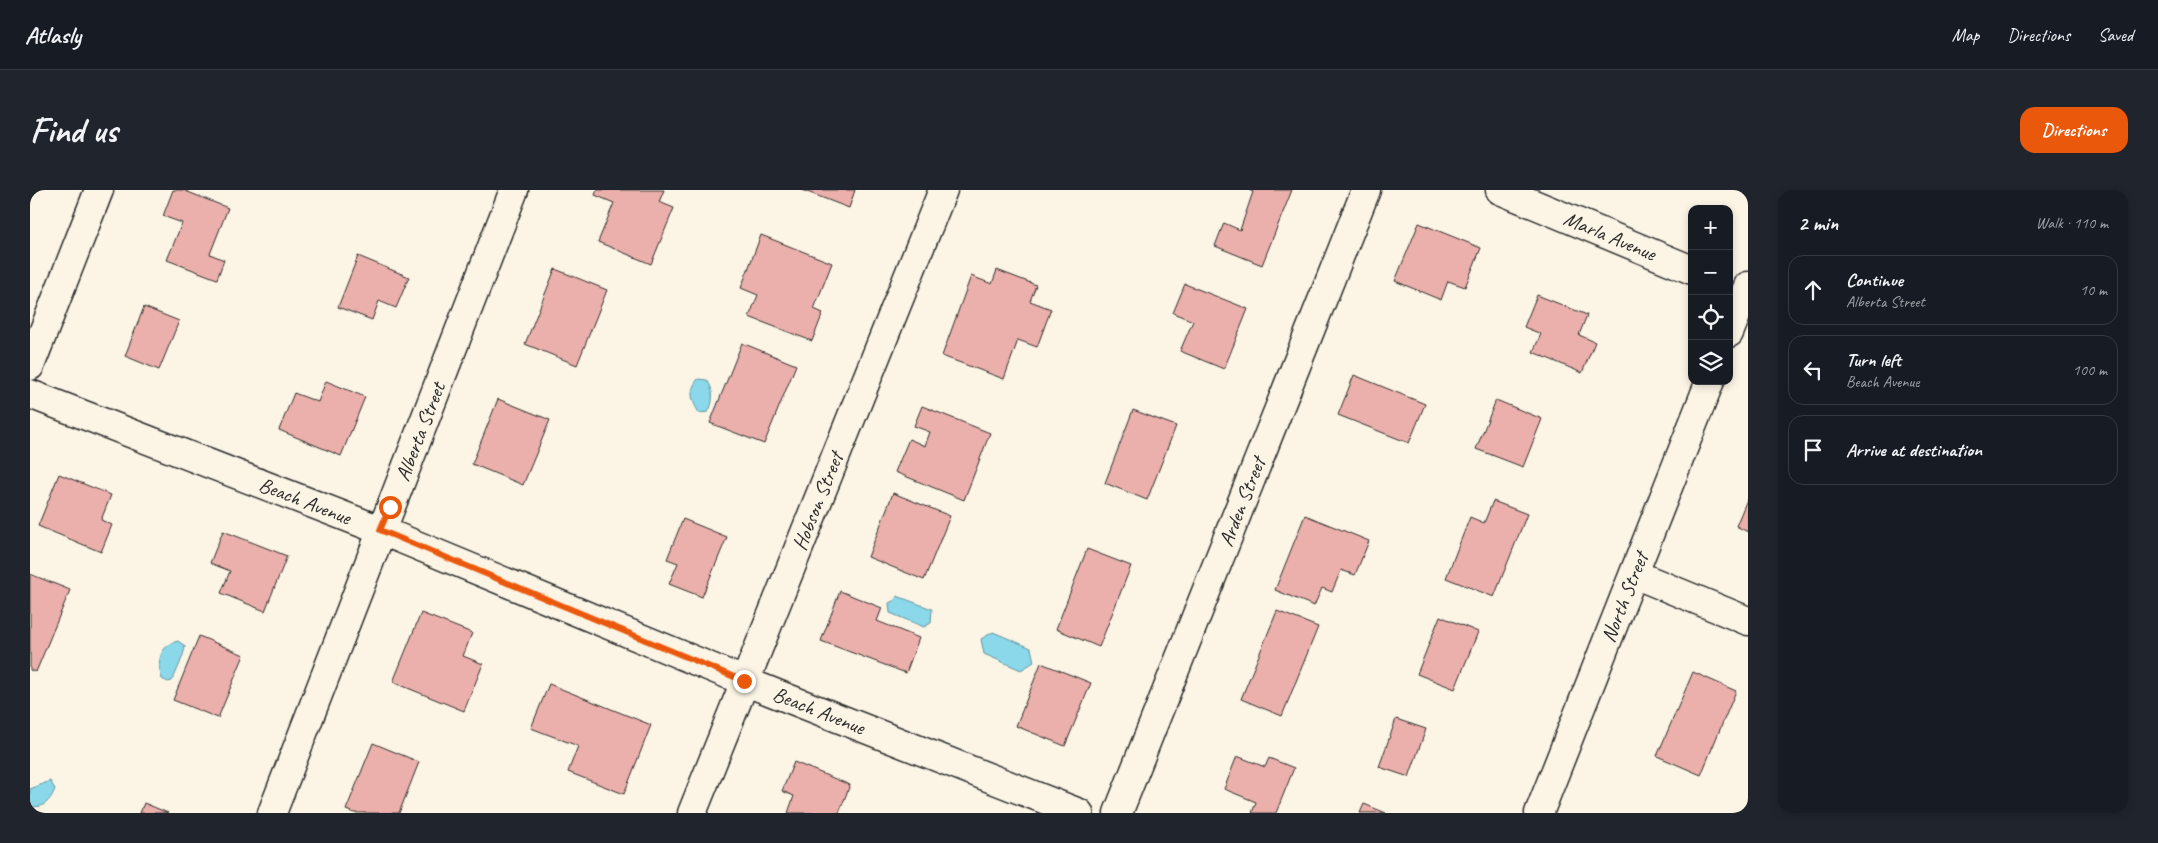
<!DOCTYPE html>
<meta charset="utf-8">
<style>
:root{--surface:#171b24;--page:#20242c;--text:#f1f3f6;--muted:#9ea1a6;--line:#363941;--accent:#ea580c}
body{margin:0;font-family:Caveat,sans-serif;background:var(--page);color:var(--text)}
.controls{position:absolute;right:15px;top:15px;display:grid;overflow:hidden;border-radius:10px;box-shadow:0 2px 8px #0003}
.controls button{width:45px;height:45px;display:grid;place-items:center;padding:0;border:0;border-bottom:1px solid var(--line);background:var(--surface);color:var(--text);font:25px sans-serif}
.stop{position:absolute;width:15px;height:15px;margin:-11px;border:4px solid #ea580c;border-radius:50%;background:#fff}
.stop.end{background:#ea580c;border-color:#fff;box-shadow:0 1px 5px #0008}
.list{margin:0;padding:0;list-style:none}
h2{display:flex;justify-content:space-between;align-items:center;height:65px;margin:0;padding:0 20px;font-size:21px}
h2 small{font-size:16px;font-weight:400;color:var(--muted)}
.list li{display:grid;grid-template-columns:32px 1fr auto;gap:15px;align-items:center;box-sizing:border-box;height:70px;margin:0 10px 10px;padding:0 10px;border:1px solid var(--line);border-radius:15px}
.list b{display:block;font-size:19px;white-space:nowrap}
.list p{margin:0;font-size:16px;white-space:nowrap;color:var(--muted)}
.list em{font-size:16px;font-style:normal;color:var(--muted)}
.icon{flex:none;width:28px;height:28px;fill:none;stroke:currentColor;stroke-width:2;stroke-linecap:round;stroke-linejoin:round}
.map{position:relative;flex:none;width:1718px;height:623px;overflow:hidden;border-radius:15px}
header{display:flex;align-items:center;gap:30px;box-sizing:border-box;height:70px;padding:0 25px;background:var(--surface);border-bottom:1px solid var(--line)}
header strong{font-size:24px}
nav{display:flex;gap:28px;margin-inline-start:auto;font-size:18px}
.intro{display:flex;align-items:center;justify-content:space-between;box-sizing:border-box;height:120px;padding:0 30px}
h1{margin:0;font-size:35px}
.button{padding:12px 22px;border-radius:15px;background:var(--accent);color:#fff;font-size:18px;font-weight:700}
main{display:flex;gap:30px;padding:0 30px}
aside{flex:1;background:var(--surface);border-radius:15px;box-shadow:0 2px 8px #0003}
.map>svg:first-child{display:block}
</style>
<header>
<strong>Atlasly</strong>
<nav><a>Map</a><a>Directions</a><a>Saved</a></nav>
</header>
<div class="intro"><h1>Find us</h1><a class="button">Directions</a></div>
<main>
<div class="map">
<svg width="1718" height="623" viewBox="0 0 1718 623">
<rect width="100%" height="100%" fill="#fcf5e5"/>
<filter id="ink" filterUnits="userSpaceOnUse"><feTurbulence type="fractalNoise" baseFrequency=".02" numOctaves="2"/><feDisplacementMap in="SourceGraphic" scale="10" xChannelSelector="R" yChannelSelector="G"/><feConvolveMatrix kernelMatrix="1 2 1 2 8 2 1 2 1" color-interpolation-filters="sRGB"/></filter>
<g filter="url(#ink)">
<path fill="#8ad8ea" stroke="#64939e" d="M668,189L677,190C684,199 684,213 678,222L669,223C662,211 658,201 668,189Z
M867,406L902,419L901,433L894,437L860,423L859,413L865,410Z
M963,442L1001,458L1004,472L991,480L954,464L951,449Z
M148,451L155,456C155,463 146,483 142,491L138,492L132,489C127,474 128,456 148,451Z
M20,591L25,599C20,611 14,619 0,616V599Z"/>
<path fill="#ecb0ac" stroke="#2b2b2b" d="M143,0H153L198,18L180,64L194,70L187,89L137,70L152,33L133,26Z
M567,0H634L629,12L644,18L621,74L568,52L584,13L565,5Z
M772,0H825L819,18Z
M1219,0H1262L1232,75L1185,56L1194,33L1210,40L1223,2Z
M1389,33L1451,58L1435,97L1418,91L1411,110L1365,91Z
M731,45L802,73L784,119L793,123L782,151L719,127L728,105L711,98Z
M328,66L379,87L366,118L349,111L342,130L308,117Z
M525,79L577,100L547,175L495,154Z
M967,80L1006,95L1000,111L1021,119L1007,157L988,150L974,189L912,166L941,86L962,94Z
M1155,94L1218,119L1194,179L1150,161L1163,131L1143,123Z
M1507,105L1557,125L1549,145L1565,152L1552,183L1503,162L1511,144L1494,137Z
M114,117L149,131L129,180L95,166Z
M712,153L766,175L734,254L680,233Z
M1324,185L1395,214L1379,253L1308,225Z
M296,191L335,207L311,266L249,240L264,203L288,212Z
M468,209L520,230L493,295L442,274Z
M1466,210L1512,229L1493,277L1446,259Z
M892,216L960,243L934,310L865,282L879,249L895,256L900,242L884,236Z
M1103,220L1146,236L1117,310L1075,293Z
M29,284L81,305L71,330L82,335L71,362L8,336Z
M863,303L920,326L894,390L838,367Z
M1718,307V342L1706,336Z
M1463,311L1497,324L1464,407L1416,388L1440,327L1454,333Z
M1275,325L1339,351L1325,385L1311,380L1302,402L1292,398L1284,416L1245,400Z
M653,329L697,347L672,407L639,394L648,373L637,369Z
M193,341L257,366L235,421L191,403L200,381L180,373Z
M1057,359L1101,376L1069,457L1026,439Z
M0,384L40,400L6,482L0,480Z
M810,401L852,418L847,431L889,448L876,483L791,451Z
M1247,421L1288,437L1252,526L1211,509Z
M391,423L442,443L433,466L453,474L434,521L363,492Z
M1410,426L1448,442L1425,499L1387,484Z
M169,446L214,465L188,528L143,510Z
M1011,473L1061,493L1035,556L986,536Z
M1663,482L1706,501L1671,585L1627,566Z
M519,494L621,535L594,604L538,582L548,556L501,538Z
M1366,529L1396,539L1379,587L1349,577Z
M343,553L389,572L369,623H324L316,620Z
M1207,566L1235,577L1239,568L1264,578L1246,623H1222L1226,612L1194,599Z
M764,572L820,595L809,623H758L764,606L752,601Z
M114,613L138,623H110Z
M1334,614L1356,623H1330Z"/>
<g fill="none" stroke-linecap="round" stroke-linejoin="round">
<g stroke="#2b2b2b" stroke-width="31">
<g id="minor">
<path id="s1" d="M1470,0L1662,80"/>
<path d="M0,176L69,0"/>
<path id="s2" d="M0,204L350,340L714,491L1049,623"/>
<path d="M1604,384L1718,431"/>
<path id="s3" d="M242,623L484,0"/>
<path id="s4" d="M662,623L913,0"/>
<path id="s5" d="M1088,623L1336,0"/>
</g>
</g>
<g stroke="#2b2b2b" stroke-width="31">
<g id="tertiary">
<path d="M1699,143L1718,96"/>
<path id="s6" d="M1509,623L1680,191"/>
</g>
</g>
<use href="#minor" stroke="#fcf5e5" stroke-width="28"/>
<use href="#tertiary" stroke="#fcf5e5" stroke-width="28"/>
</g>
</g>
<g fill="none" stroke-linecap="round" stroke-linejoin="round" filter="url(#ink)">
<path stroke="#ea580c" stroke-width="6" d="M360,317L350,340L714,491"/>
</g>
<g text-anchor="middle" stroke-width="4" stroke-linejoin="round" paint-order="stroke">
<g font-size="21" fill="#2b2b2b" stroke="#fcf5e5">
<text dy="7" stroke="none"><textPath href="#s1" startOffset="119">Marla Avenue</textPath></text>
<text dy="7" stroke="none"><textPath href="#s3" startOffset="409">Alberta Street</textPath></text>
<text dy="7" stroke="none"><textPath href="#s2" startOffset="295">Beach Avenue</textPath></text>
<text dy="7" stroke="none"><textPath href="#s4" startOffset="336">Hobson Street</textPath></text>
<text dy="7" stroke="none"><textPath href="#s5" startOffset="335">Arden Street</textPath></text>
<text dy="7" stroke="none"><textPath href="#s6" startOffset="232">North Street</textPath></text>
<text dy="7" stroke="none"><textPath href="#s2" startOffset="850">Beach Avenue</textPath></text>
</g>
</g>
</svg>
<div class="controls">
<button>+</button>
<button>−</button>
<button><svg class="icon" aria-label="locate" viewBox="0 0 24 24"><circle cx="12" cy="12" r="6"/><path d="M12 2v4M12 18v4M2 12h4M18 12h4"/></svg></button>
<button><svg class="icon" aria-label="layers" viewBox="0 0 24 24"><path d="M12 4l9 5-9 5-9-5zM3 14l9 5 9-5"/></svg></button>
</div>
<div class="stop" style="left:360px;top:317px"></div>
<div class="stop end" style="left:714px;top:491px"></div>
</div>
<aside>
<h2>2 min<small>Walk · 110 m</small></h2>
<ul class="list">
<li><svg class="icon" aria-label="ahead" viewBox="0 0 24 24"><path d="M12 20V5M6 11l6-6 6 6"/></svg><div><b>Continue</b><p>Alberta Street</p></div><em>10 m</em></li>
<li><svg class="icon" aria-label="left" viewBox="0 0 24 24"><path d="M17 20v-9H6M10 6l-5 5 5 5"/></svg><div><b>Turn left</b><p>Beach Avenue</p></div><em>100 m</em></li>
<li><svg class="icon" aria-label="arrive" viewBox="0 0 24 24"><path d="M6 21V4h12l-3 4 3 4H6"/></svg><div><b>Arrive at destination</b></div></li>
</ul>
</aside>
</main>
